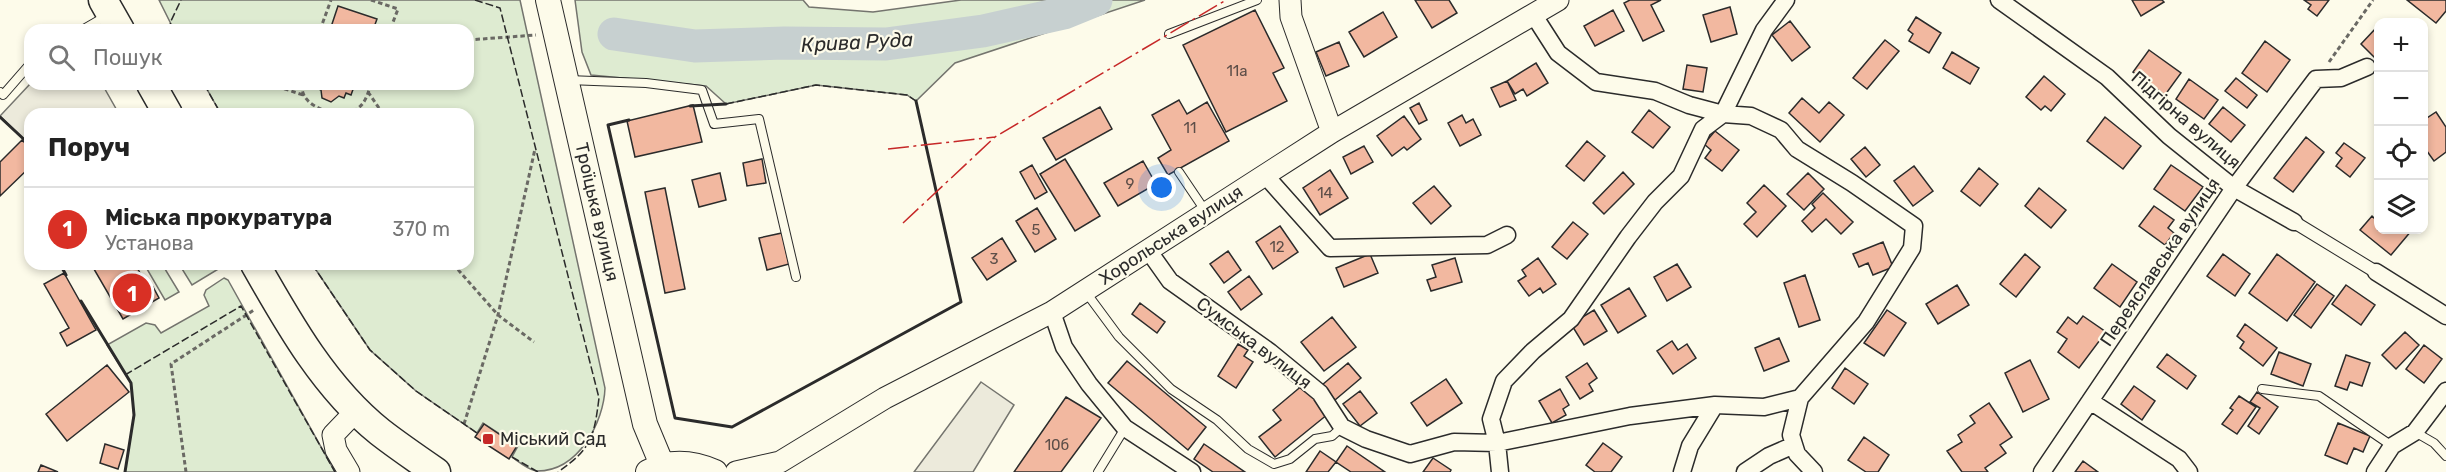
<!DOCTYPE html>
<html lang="uk">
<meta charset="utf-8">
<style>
:root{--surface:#fff;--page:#f6f6f6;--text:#222;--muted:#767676;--line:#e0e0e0;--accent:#d93025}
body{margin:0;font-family:Rubik,sans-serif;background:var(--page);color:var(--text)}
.controls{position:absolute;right:18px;top:18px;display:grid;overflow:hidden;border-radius:12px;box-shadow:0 3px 9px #0003}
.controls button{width:54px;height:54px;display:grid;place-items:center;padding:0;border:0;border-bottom:2px solid var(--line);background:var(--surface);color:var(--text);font:30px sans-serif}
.you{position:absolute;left:1162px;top:188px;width:21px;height:21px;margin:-15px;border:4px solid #fff;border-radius:50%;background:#1a73e8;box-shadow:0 0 0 9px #1a73e833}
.badge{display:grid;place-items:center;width:39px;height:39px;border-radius:50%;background:var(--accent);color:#fff;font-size:20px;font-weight:700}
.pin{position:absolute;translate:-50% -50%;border:3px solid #fff;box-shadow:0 2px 6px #0006}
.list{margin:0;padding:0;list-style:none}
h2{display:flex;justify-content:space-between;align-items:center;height:78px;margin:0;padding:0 24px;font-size:26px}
h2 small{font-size:20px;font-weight:400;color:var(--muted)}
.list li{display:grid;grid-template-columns:39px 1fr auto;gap:18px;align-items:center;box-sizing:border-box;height:84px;padding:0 24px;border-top:2px solid var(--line)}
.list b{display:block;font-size:22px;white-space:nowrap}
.list p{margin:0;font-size:20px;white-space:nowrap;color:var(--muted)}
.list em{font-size:20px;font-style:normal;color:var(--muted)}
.icon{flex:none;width:33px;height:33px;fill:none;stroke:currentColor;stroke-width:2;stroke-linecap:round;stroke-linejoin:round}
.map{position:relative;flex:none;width:2446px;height:472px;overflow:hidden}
.search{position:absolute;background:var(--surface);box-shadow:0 3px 9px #0003;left:24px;top:24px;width:450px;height:66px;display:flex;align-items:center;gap:15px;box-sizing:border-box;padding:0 21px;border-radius:18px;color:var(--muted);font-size:22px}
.panel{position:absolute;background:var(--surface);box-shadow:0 3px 9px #0003;left:24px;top:108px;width:450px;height:162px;border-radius:18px}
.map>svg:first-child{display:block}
</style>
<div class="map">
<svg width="2446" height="472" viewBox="0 0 2446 472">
<rect width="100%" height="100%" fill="#fdfbea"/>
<path fill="#deebd1" stroke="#74746e" stroke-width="1.5" d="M159,0H520L605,388C604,421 579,472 536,471C527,469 519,462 512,457L518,446L483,423L477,433L416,391L370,350L312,264H468V114H221L204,84H468V30H174Z
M575,0H803L809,7L873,12L961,0H1145L955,63L916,101L907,95L816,85L726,104L706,86L591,75L582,52Z
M155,264H162L179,292L165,300L147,269Z
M179,264H217L220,268L192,285Z
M224,278L228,280L335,472H125L134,415L131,383L107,345L146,323L155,325L161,333L209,306L204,295L206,290Z"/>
<path fill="#eceadb" stroke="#74746e" stroke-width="1.5" d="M30,84H102L119,114H30V145L0,116Z
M981,382L1014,405L973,472H914Z"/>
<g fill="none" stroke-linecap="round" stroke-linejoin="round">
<path stroke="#c7d0d0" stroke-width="33" d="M614,34L695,46L784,43L886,44L983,31L1064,13L1096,0"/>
</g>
<path fill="#f2b8a0" stroke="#2b2b2b" stroke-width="1.5" d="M1415,0H1449L1457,13L1432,28Z
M1630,0H1661L1651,5L1664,31L1643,41L1624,3Z
M2132,0H2162L2164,2L2141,16Z
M2304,0H2329L2317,16L2308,9L2311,5Z
M2407,0H2446V11L2436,23Z
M338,6L377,19L373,30H330Z
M1730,7L1737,34L1711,42L1703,15Z
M1255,10L1284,68L1273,73L1287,101L1226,132L1183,45Z
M1613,10L1624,31L1595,46L1584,26Z
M1383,12L1397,37L1364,57L1349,32Z
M1916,17L1941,33L1929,53L1909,41L1913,34L1908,30Z
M1790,21L1810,47L1792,61L1772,35Z
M2378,26V57L2376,59L2361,44Z
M1885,40L1899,51L1867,89L1853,78Z
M2265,41L2290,60L2267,92L2242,73Z
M1339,42L1349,66L1326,76L1316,52Z
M2149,50L2181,73L2165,95L2133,72Z
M1952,52L1979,68L1970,84L1943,68Z
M1536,63L1548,83L1527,96L1523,89L1515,94L1507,81Z
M1687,65L1707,68L1703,92L1683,89Z
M2044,76L2065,94L2051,111L2045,106L2041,110L2026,97Z
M2236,78L2257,95L2247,108L2225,91Z
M2189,79L2218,100L2204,119L2176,99Z
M1507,81L1516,100L1500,107L1491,88Z
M317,84H355L351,95L346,93L344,98L339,96L331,102L322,98L321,90L316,88Z
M1802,98L1819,113L1829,102L1844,115L1820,142L1789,113Z
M1179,100L1187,114L1207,102L1229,141L1168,175L1158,158L1171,150L1152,115Z
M1419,103L1427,120L1419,124L1410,108Z
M693,105L702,142L635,157L627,121Z
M1100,107L1112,129L1056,160L1043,138Z
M2223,107L2245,125L2231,142L2209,124Z
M1649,110L1670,127L1653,148L1632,132Z
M2436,112L2446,127V152L2434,161L2424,147V120Z
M1462,115L1466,123L1473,119L1481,135L1460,146L1448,123Z
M1404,116L1421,139L1407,150L1404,147L1392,156L1377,136Z
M2105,117L2141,146L2123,169L2087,141Z
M1715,131L1739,150L1722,171L1705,158L1711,150L1704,144Z
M2306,137L2324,152L2293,192L2274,178Z
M22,140L30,148V167L0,196V162Z
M1587,141L1605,156L1584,181L1566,166Z
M2344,143L2365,158L2350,177L2336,166L2342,158L2336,153Z
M1364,146L1373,162L1351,174L1343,157Z
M1865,147L1880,165L1866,177L1851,159Z
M762,159L766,183L747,186L743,163Z
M1065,159L1100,216L1075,231L1040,174Z
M1143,161L1156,184L1118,206L1104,183Z
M1032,165L1047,192L1035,199L1020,172Z
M2171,165L2203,187L2185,211L2154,189Z
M1914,166L1933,191L1913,206L1894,181Z
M1979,168L1998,184L1980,206L1961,191Z
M1330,170L1348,198L1320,215L1303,188Z
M1623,172L1634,184L1604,214L1593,203Z
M720,173L726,200L699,207L692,180Z
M1808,173L1824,189L1804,210L1787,194Z
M1764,185L1786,206L1757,237L1744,224L1756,212L1747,203Z
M1434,186L1451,206L1431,224L1413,203Z
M665,188L685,289L665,293L645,192Z
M2039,188L2066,210L2051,228L2025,206Z
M1823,193L1853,222L1841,234L1826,219L1812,232L1802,221L1815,208L1812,204Z
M2154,206L2174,220L2168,228L2174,233L2165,245L2139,226Z
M1037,208L1056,239L1035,252L1016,221Z
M2372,216L2378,222V230H2412L2391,255L2360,230Z
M1573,222L1588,234L1567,259L1552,247Z
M1280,226L1298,252L1273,269L1256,242Z
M782,233L789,264L767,270L759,238Z
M1002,238L1016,261L987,280L972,258Z
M1883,242L1893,267L1873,275L1868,263L1859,267L1853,254Z
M1228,251L1241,270L1224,283L1210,264Z
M1370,254L1378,273L1344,287L1336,268Z
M2025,254L2040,267L2016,297L2000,284Z
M2223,254L2250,274L2235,296L2207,276Z
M2277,254L2315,282L2287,321L2249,293Z
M1455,258L1462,282L1431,291L1427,280L1436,277L1432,265Z
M1538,258L1556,284L1543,293L1540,288L1529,296L1518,281L1526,276L1522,270Z
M91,264H135L149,289L153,287L159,298L123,319Z
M1677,264L1691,287L1667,301L1654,277Z
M2112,264L2137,282L2120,307L2094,288Z
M64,273L96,330L67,346L60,333L69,328L44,284Z
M1805,275L1820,320L1799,327L1784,283Z
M1249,276L1262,294L1241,310L1228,292Z
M2317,284L2334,296L2311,328L2294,315Z
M1957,285L1969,305L1938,324L1926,304Z
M2346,285L2375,305L2361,325L2332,304Z
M1629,288L1646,316L1618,333L1601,305Z
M1140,303L1165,322L1157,333L1132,314Z
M1594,310L1607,331L1584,345L1571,324Z
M1887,310L1906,323L1884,356L1864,343Z
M2083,316L2106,332L2079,368L2058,352L2067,339L2057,332L2068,317L2077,324Z
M1332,317L1356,347L1324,371L1301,342Z
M2245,324L2277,348L2263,366L2240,348L2244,342L2237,336Z
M2405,332L2419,345L2396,369L2382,355Z
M1779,338L1789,361L1764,371L1755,348Z
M1672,341L1678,350L1687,344L1696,358L1673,374L1657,351Z
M1238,344L1248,350L1244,356L1253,362L1236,388L1218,376Z
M2424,345L2442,359L2424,383L2406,369Z
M2279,352L2311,364L2303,386L2271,374Z
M2167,354L2196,376L2187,389L2157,367Z
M2346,355L2370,363L2362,386L2350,382L2347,390L2335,386Z
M2030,360L2049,399L2023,412L2005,373Z
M1127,361L1206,427L1188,450L1108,383Z
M1348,363L1361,378L1335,400L1322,385Z
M1587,363L1597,378L1589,384L1593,391L1580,399L1566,377Z
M107,365L129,392L67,441L46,414Z
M1845,368L1868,384L1854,404L1832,388Z
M1446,379L1462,403L1427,426L1411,403Z
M1304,384L1328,414L1275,457L1259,437L1281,420L1273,410Z
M2134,386L2155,401L2142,420L2121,404Z
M1560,389L1569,405L1563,409L1566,415L1552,423L1539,401Z
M1360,391L1377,413L1360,426L1343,404Z
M2257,392L2278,407L2259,434L2248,426L2260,408L2250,402Z
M2239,396L2256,407L2237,434L2222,424L2233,410L2230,408Z
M1066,397L1101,418L1061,472H1014Z
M1989,403L2012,437L2000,445L2006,453L1985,468L1988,472H1962L1947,451L1962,442L1958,435L1975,423L1970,416Z
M2338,423L2370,436L2363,452L2354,448L2347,464L2325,455Z
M484,424L517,446L509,459L475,437Z
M1864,437L1889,455L1878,472H1866L1848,460Z
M1603,443L1622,457L1611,472H1595L1586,465Z
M105,444L124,450L118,469L100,463Z
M1204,444L1245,472H1213L1194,459Z
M1347,446L1385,472H1351L1336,462Z
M1320,451L1336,462L1328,472H1306Z
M1433,458L1451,470L1450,472H1423Z
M2083,461L2098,472H2075Z
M41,465L58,472H38Z"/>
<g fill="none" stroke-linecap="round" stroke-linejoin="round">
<g stroke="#2b2b2b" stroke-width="10">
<path id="service" d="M82,30L108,15
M1169,34L1257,0
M568,80L646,83L702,90L714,124L759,119L796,277
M0,92L3,95L30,64
M1179,172L1206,212
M1085,291L1119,337L1171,389L1217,420L1248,449L1274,464L1290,459L1315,439L1332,436L1342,427
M2262,389L2319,396L2392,446
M2415,432L2434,443L2446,456
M1098,472L1125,428"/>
</g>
<g stroke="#2b2b2b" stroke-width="14">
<path id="pedestrian" d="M2294,222L2376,272"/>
</g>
<g stroke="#2b2b2b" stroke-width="19">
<path id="minor" d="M1999,0L2107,77L2169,136L2234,188L2294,222
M1533,14L1558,53L1596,82L1655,91L1689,105L1723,114L1751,116L1781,130L1797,149L1852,183L1914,226L1912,248L1866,322L1800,398L1791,435L1797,454L1814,472
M1265,175L1330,248L1487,245L1507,235
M1148,250L1170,281L1270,352L1320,393L1342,427L1366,439L1410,454L1454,442L1497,443L1630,416L1715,405L1764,407L1800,398
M2376,272L2446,316
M1052,312L1064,347L1089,384L1125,428L1192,472
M2090,401L2179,459L2189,472
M1500,472L1497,443L1491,419L1504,381L1533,351L1571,319L1628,237L1655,202L1681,176L1703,129L1723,114L1764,30L1786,0
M1682,472L1690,446L1715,405
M1745,472L1769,456L1794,445
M2042,472L2234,188L2316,79L2341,78L2367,67
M2375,472L2392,446L2415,432L2446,391"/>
</g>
<g stroke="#2b2b2b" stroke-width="23">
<path id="tertiary" d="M1290,0L1291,17L1332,132
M349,472L336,450L333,435L357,410
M736,472L780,462L885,398L1052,312L1332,132L1558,0"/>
</g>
<g stroke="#2b2b2b" stroke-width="26">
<path id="secondary" d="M548,0L645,424L665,472
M648,472C670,460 692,462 715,472"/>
</g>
<g stroke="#2b2b2b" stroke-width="31">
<path id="trunk" d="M103,0L120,30
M151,84L168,114
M255,264C289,324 325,388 380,432C398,446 417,459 436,472"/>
</g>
<path stroke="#6a6964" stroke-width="3" stroke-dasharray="4.5 3" stroke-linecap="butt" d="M371,0L398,9L390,30
M220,27L222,30
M320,30L331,0
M468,40L536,35
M2329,62L2373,0
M270,84L303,95
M302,84C300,104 324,112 341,114
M368,92L383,114
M346,114C363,109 366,100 371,84
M453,264L498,315L534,342
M464,424L498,315L535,149
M186,472L171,364L254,310"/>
<use href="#service" stroke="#fdfbea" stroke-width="8"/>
<use href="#pedestrian" stroke="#fdfbea" stroke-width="12"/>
<use href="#minor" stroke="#fdfbea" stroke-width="16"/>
<use href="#tertiary" stroke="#fdfbea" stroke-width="21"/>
<use href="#secondary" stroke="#fdfbea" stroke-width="24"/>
<use href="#trunk" stroke="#fdfbea" stroke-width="28"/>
<path stroke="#2b2b2b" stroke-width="1.5" stroke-dasharray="8 3" stroke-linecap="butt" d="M475,0L500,8L599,398C594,438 591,449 558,472
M174,30L170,23L181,0
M204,84L221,114
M726,104L816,85L907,95L916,101
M312,264L370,350L416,391L477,433
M125,375L241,306L335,472
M512,457L538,472"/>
<path stroke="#2b2b2b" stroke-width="3" d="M690,106L726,104
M0,117L30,145
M629,120L608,125L675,418L732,427L961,302L916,101
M60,264L66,275
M81,301L131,383L134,415L125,472"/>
<path stroke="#c62828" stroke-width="1.5" stroke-dasharray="21 4.5 3 4.5" stroke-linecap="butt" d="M888,149L995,137
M903,223L995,137L1226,0"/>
</g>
<rect fill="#c62828" stroke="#fdfbea" stroke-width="2" x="482" y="433" width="12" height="12" rx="3"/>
<g text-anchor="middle" stroke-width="4.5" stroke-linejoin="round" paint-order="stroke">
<g font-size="15" fill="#5d4e48">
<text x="1237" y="76">11а</text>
<text x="1190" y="133">11</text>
<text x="1130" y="189">9</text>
<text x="1325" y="198">14</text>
<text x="1036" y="235">5</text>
<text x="1277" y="252">12</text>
<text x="994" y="264">3</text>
<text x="1057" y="450">10б</text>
</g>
<g font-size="18" fill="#2b2b2b" stroke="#fdfbea">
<text transform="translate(2186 120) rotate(41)" y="6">Підгірна вулиця</text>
<text transform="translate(597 212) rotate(77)" y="6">Троїцька вулиця</text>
<text transform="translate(1171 235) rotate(-33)" y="6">Хорольська вулиця</text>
<text transform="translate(2160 262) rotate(-56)" y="6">Переяславська вулиця</text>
<text transform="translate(1254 343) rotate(37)" y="6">Сумська вулиця</text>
</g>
<g font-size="18" fill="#2b2b2b" stroke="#fdfbea" text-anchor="start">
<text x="500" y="445">Міський Сад</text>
</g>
<g font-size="20" font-style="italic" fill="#2b2b2b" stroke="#fdfbea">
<text transform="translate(857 42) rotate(-3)" y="7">Крива Руда</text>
</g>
</g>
</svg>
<div class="controls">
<button>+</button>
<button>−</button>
<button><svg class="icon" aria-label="locate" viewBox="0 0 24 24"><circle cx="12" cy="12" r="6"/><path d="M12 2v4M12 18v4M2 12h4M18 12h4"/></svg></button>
<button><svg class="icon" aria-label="layers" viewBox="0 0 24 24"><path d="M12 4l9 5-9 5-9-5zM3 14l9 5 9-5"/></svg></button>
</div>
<div class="you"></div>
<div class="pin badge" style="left:132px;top:293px">1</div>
<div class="search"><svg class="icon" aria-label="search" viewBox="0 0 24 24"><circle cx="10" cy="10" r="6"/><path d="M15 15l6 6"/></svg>Пошук</div>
<section class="panel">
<h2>Поруч<small></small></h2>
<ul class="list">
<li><span class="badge">1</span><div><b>Міська прокуратура</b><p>Установа</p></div><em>370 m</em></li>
</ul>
</section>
</div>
